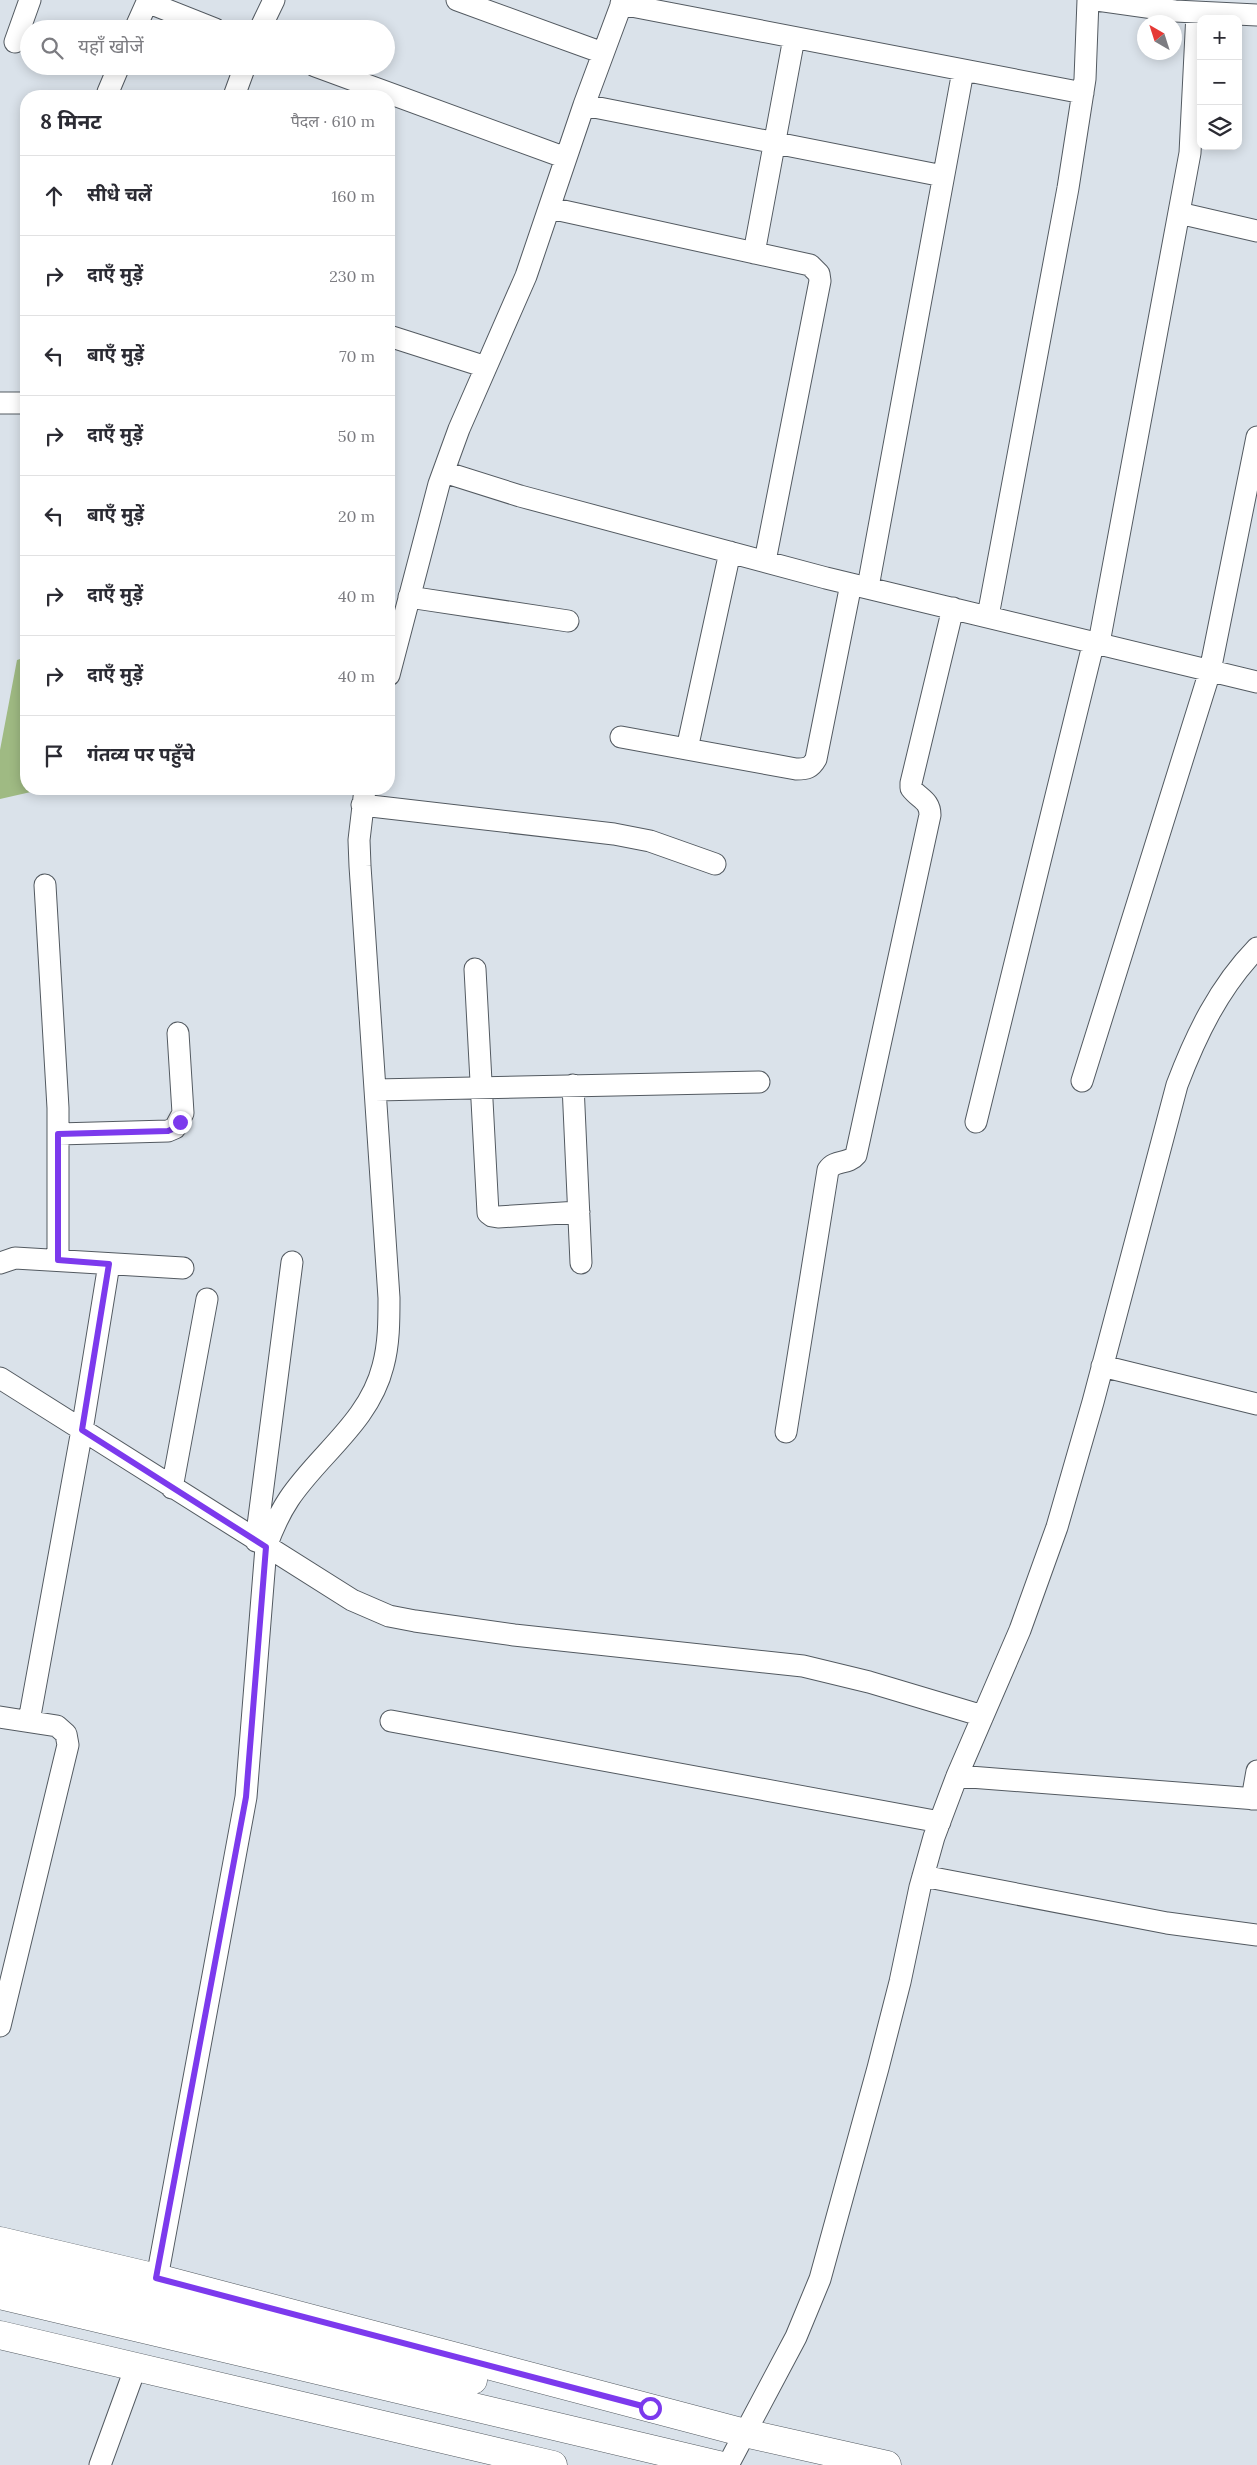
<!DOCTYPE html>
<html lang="hi">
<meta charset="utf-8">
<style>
:root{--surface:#fff;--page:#f7f7f7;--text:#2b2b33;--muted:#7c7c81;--line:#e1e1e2}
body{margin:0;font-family:Lora,"Noto Sans Devanagari",serif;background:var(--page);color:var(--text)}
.controls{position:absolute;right:15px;top:15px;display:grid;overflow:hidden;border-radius:10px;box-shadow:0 2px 12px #0003}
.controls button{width:45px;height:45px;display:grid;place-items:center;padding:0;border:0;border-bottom:1px solid var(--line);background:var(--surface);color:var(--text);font:25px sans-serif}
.compass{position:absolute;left:1137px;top:15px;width:45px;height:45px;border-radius:50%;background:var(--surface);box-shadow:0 2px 12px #0003;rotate:321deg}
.stop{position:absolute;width:15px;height:15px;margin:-11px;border:4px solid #7c3aed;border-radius:50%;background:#fff}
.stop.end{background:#7c3aed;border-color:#fff;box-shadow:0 1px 5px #0008}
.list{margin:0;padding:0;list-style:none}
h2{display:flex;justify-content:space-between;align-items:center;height:65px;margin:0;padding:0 20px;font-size:21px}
h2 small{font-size:16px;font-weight:400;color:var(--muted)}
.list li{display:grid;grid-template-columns:32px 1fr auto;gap:15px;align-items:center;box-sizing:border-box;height:80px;padding:0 20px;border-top:1px solid var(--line)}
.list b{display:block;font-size:19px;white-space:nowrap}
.list em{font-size:16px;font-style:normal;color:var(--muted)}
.icon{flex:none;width:28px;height:28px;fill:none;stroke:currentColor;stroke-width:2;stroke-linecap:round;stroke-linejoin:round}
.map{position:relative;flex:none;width:1257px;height:2465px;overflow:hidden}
.search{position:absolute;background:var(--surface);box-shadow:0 2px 12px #0003;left:20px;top:20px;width:375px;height:55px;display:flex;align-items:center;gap:12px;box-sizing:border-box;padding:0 18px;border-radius:28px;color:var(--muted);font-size:19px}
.panel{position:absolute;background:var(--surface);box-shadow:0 2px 12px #0003;left:20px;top:90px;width:375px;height:705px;border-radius:20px}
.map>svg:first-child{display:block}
</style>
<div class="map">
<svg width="1257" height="2465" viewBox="0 0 1257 2465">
<rect width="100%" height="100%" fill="#dae2ea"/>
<path fill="#9fba83" d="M26,657V789H44L0,799V750L17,660Z"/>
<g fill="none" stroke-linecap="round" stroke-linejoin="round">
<g stroke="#535a61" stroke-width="23">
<path id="minor" d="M457,0L603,53
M1097,0L1175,11L1257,15
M147,2L215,29
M621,4L1083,93
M135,29L148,0
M260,29L274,0
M15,42L30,0
M315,66L566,158
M108,92L119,66
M234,96L245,66
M584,105L943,176
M550,208L810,265L819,274L820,281L765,561
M1179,213L1257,231
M754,253L794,38
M389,336L486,367
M0,403H26
M444,472L520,496L826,578L1257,682
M868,587L963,71
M409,597L568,621
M988,616L1068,188L1085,79L1088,0
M1099,643L1190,153L1197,13
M389,675L439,484L459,429L526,276L584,105L623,0
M621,737L796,769C807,769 811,768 816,759L851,584
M687,749L730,552
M362,805L614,834L650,841L715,864
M45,885L58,1108V1260
M475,969L488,1213L492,1216L498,1217L579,1212
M1082,1081L1210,671L1257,437
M573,1085L581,1263
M375,1090L759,1082
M976,1122L1094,641
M58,1134L168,1131L175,1128L183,1113L178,1033
M0,1263L15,1258L183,1268
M1102,1366L1257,1404
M0,1378L352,1600L389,1616L415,1621L514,1635L803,1666L869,1682L983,1716
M786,1432L828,1170C835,1159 848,1165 856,1155L930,815C930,800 919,799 911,788V783L953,608
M172,1488L207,1299
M256,1541L292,1262
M0,1717L57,1726L66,1734L68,1745L0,2026
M29,1721L82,1430L109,1264
M391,1721L940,1822
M957,1776L1257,1799
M1252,1799L1257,1771
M923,1876L1167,1923L1257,1935
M157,2278L246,1797L266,1547C272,1530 279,1514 289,1499C319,1454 369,1422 383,1366C389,1344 389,1321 389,1298L360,866L359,840L365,789
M100,2465L135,2369
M728,2465L796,2337L820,2279L878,2068L900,1982L920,1887L934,1837L957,1776L1020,1630L1057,1527L1093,1402L1177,1085C1196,1035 1219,987 1257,948"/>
</g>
<g stroke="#535a61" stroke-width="29">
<path id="major" d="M0,2241L157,2278L745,2433L887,2465
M0,2269L473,2380
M0,2295L719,2465
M0,2335L553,2465"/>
</g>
<use href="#minor" stroke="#fff" stroke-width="21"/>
<use href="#major" stroke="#fff" stroke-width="28"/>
</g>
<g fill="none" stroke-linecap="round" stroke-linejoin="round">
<path stroke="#7c3aed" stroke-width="6" d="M180,1122L175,1128L168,1131L58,1134V1260L109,1264L82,1430L266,1547L246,1797L156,2278L650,2408"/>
</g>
</svg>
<div class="controls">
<button>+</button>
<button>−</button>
<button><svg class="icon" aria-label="layers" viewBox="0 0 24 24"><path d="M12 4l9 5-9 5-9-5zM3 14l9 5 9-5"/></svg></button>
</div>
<svg class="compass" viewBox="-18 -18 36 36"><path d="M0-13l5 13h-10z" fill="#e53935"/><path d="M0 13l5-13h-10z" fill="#7c7c81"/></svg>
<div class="stop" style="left:650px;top:2408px"></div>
<div class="stop end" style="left:180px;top:1122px"></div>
<div class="search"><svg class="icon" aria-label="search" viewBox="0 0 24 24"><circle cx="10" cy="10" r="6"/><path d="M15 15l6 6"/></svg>यहाँ खोजें</div>
<section class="panel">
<h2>8 मिनट<small>पैदल · 610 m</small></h2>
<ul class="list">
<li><svg class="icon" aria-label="ahead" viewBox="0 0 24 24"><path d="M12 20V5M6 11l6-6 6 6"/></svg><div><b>सीधे चलें</b></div><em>160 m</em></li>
<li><svg class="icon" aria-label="right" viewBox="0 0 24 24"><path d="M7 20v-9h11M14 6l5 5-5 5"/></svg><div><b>दाएँ मुड़ें</b></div><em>230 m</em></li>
<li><svg class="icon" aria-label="left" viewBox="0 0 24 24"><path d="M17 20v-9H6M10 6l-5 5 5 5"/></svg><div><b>बाएँ मुड़ें</b></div><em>70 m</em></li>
<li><svg class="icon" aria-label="right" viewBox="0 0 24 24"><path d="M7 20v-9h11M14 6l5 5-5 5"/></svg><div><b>दाएँ मुड़ें</b></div><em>50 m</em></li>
<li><svg class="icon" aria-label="left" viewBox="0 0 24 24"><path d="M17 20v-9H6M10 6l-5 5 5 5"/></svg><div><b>बाएँ मुड़ें</b></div><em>20 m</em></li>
<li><svg class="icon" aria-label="right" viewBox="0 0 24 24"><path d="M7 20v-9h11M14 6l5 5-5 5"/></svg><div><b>दाएँ मुड़ें</b></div><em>40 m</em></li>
<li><svg class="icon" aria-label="right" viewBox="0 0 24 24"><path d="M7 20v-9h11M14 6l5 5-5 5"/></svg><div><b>दाएँ मुड़ें</b></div><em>40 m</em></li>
<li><svg class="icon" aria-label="arrive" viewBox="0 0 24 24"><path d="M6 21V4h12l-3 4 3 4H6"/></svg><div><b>गंतव्य पर पहुँचे</b></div></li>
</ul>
</section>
</div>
